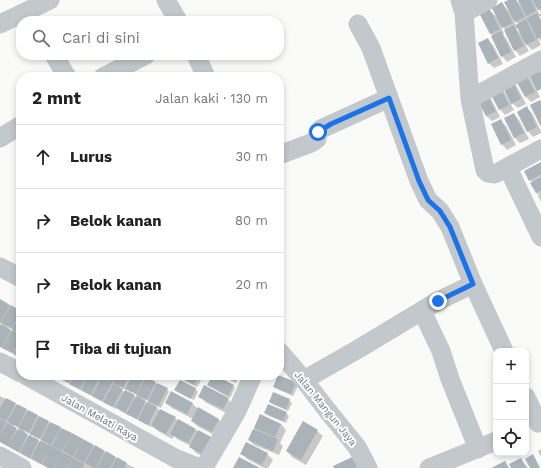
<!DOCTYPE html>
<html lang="id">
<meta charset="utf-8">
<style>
:root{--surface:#fff;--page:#f6f6f6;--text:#222;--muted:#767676;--line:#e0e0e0}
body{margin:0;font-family:"Work Sans",sans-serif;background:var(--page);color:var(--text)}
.controls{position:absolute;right:12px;bottom:12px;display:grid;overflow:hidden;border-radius:8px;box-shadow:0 2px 6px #0003}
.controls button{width:36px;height:36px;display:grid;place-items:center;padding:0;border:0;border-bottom:1px solid var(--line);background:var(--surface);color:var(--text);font:20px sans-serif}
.stop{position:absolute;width:12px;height:12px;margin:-9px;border:3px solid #1a73e8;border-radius:50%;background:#fff}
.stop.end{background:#1a73e8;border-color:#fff;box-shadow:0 1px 4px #0008}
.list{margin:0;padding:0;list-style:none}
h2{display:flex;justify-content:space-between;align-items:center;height:52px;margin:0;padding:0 16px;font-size:17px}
h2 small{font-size:13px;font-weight:400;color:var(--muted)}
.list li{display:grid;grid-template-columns:26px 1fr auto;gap:12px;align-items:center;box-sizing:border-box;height:64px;padding:0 16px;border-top:1px solid var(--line)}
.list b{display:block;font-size:15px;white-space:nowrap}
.list em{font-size:13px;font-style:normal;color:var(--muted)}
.icon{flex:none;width:22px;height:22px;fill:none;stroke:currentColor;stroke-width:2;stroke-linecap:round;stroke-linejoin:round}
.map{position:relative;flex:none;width:541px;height:468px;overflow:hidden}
.search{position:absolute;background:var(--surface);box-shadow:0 2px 6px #0003;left:16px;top:16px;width:268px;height:44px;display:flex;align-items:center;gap:10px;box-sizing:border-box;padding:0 14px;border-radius:16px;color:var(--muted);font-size:15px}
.panel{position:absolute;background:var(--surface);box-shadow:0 2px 6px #0003;left:16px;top:72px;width:268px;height:308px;border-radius:16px}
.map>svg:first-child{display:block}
</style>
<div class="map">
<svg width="541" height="468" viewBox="0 0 541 468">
<rect width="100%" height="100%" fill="#fafaf8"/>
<path fill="#0003" fill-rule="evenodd" d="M510,0H516L521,4L519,0H541V12L536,7L539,14L541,13V16L539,17L541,19V41L537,37L541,45L532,50L524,42L529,51L520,56L515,50L506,30L500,24L504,34L503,35L506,38L516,57L507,62L502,56L493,36L490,33L489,10L498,18L502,4L509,11ZM513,19L518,24L516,25ZM518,28L521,34L516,29Z
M487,39L493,45L503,64L494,68L489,63Z
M524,73L530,78L540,97L531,102L525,96Z
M511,79L516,85L526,104L518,108L512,103Z
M490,90L504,91L514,110L505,115L500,109Z
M477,96L490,97L500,117L492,121L486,116Z
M527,108L532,113L541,131V133L533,137L528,131Z
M514,114L519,120L529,139L520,143L515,138L505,118Z
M500,121L506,126L516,145L507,150L502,144Z
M541,163V202L538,196L539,195L536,193L533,183L530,180Z
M9,305L21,312V334L19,333L21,336V358L0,347V325L1,326L2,324L0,323ZM7,327L13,330L12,332Z
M52,375H72L68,383Z
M74,375H94L98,376L97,375L101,380L103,378L98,375H141L146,379L167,389L169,392L161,408L154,405L160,411L175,418L178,421L195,429L198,432L210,460L196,453L191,447V446L177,439L174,436L172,439L158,431L151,425V427L119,410L117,408L116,409L69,384ZM120,387L126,390L124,392L120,388ZM127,389L132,394L125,391ZM132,392L137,395L136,398L131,393ZM143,399L148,401L147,404Z
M182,375H193L201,381L197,387L183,380L181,377Z
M220,375H238L239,376L236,383Z
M180,381L196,389L198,392L194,400L178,392L175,390Z
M295,383L298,386L293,396L277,389L274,386Z
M209,385L233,386L235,388L230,398L211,387Z
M0,396L117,459L135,468H48L21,454L0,442ZM14,425L19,428L18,431L13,426ZM25,431L30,434L29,437L24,432ZM32,434L37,439L31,436ZM36,437L41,440L40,442L36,438Z
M200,396L228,399L233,405L228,414L205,402Z
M289,400L292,403L288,411L272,404L270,402Z
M166,403H192L198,409L219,420L224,425L218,437L197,426L192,420L193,419L172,408Z
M265,413H286L289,416L286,423L267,415Z
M260,416L281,424L286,430L280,443L283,446L279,455L254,445L249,440Z
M317,431L323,436L306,465L292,457L287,451Z
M541,449V457L538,451Z
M242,453L267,454L273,460L268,468H264L247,459Z
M521,459L526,465L528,468H512Z"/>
<path fill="#aab3b9" d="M508,0H516L525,17L515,22L504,2Z
M518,0H531L536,11L526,16Z
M533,0H541V8L538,10Z
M502,2L513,23L502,28L492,8Z
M489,8L500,29L490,34L479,13Z
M537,13L541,21V37L537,39L527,18Z
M526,19L536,40L526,45L516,25Z
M514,25L524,46L514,51L504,30Z
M501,31L511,52L501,57L491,36Z
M488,38L498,58L488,64L478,43Z
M537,65L541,73V89L537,91L527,71Z
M524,71L535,92L525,97L514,77Z
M511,78L521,99L511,104L501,83Z
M498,84L509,105L499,110L488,89Z
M485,91L496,111L486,116L475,96Z
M540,100L541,102V127L530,105Z
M527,106L537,127L527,132L517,112Z
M514,113L524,133L514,138L504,118Z
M501,119L511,140L501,145L491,124Z
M541,162V174L529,181L524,171Z
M541,177V190L536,193L530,183Z
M0,299L10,305L0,324Z
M11,305L21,311L12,328L1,323Z
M21,313V334L12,329Z
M1,324L11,330L2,347H0V326Z
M12,330L21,335V338L13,353L2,348Z
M21,340V358L14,354Z
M60,375H73L69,383L58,378Z
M74,375H87L80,389L69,384Z
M88,375H96L100,377L91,395L81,390Z
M103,375H116L112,383L102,377Z
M117,375H130L123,388L113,383Z
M133,375H143L145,376L136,394L125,389Z
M181,375H195L199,377L194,385L179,377Z
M213,375H215L234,385L228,396L207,385Z
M221,375H236L233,381Z
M278,375L296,382L291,394L273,387Z
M146,377L156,382L147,400L136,395Z
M101,378L112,383L102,401L92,396Z
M180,380L196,388L191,399L174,390Z
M157,383L168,388L158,406L148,401Z
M113,384L123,389L113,407L103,402Z
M204,385L229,398L223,409L198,397Z
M125,390L135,395L125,413L115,407Z
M171,391L193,403L187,414L165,403Z
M273,392L290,399L286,409L269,402Z
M136,396L146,401L137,419L126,414Z
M6,398L16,403L6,421L0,418V408Z
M147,402L157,407L148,425L138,420Z
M17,404L27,409L18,427L7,422Z
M268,404L287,412L283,421L264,413Z
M198,407L219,419L212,432L191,421Z
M160,409L176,417L166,434L151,426Z
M28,410L38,415L29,433L18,428Z
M260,414L281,424L275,437L254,428Z
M39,416L49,421L40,439L30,434Z
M0,419L6,422L0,434Z
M178,419L196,429L188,443L170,434Z
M303,421L318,430L301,460L286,451Z
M50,422L61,427L51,445L41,440Z
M7,423L17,428L8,446L0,442V435Z
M61,428L72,433L62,451L52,446Z
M18,429L28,434L19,452L8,446Z
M253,429L278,439L273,451L248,440Z
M198,430L213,438L204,455L189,447Z
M72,433L83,439L73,457L63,451Z
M29,435L39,440L30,458L20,452Z
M83,439L94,445L84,463L74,457Z
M40,441L51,446L41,464L31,458Z
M246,442L268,453L262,465L240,454Z
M95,445L105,451L96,468H94L85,463Z
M51,446L62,452L53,468H49L42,464Z
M106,451L116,457L110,468H97Z
M62,452L73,458L67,468H54Z
M359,454L366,468H334L333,466Z
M533,454L540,468H530L525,459Z
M117,457L127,463L124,468H111Z
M239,457L260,468H233Z
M73,458L84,464L82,468H68Z
M521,458L526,468H511L509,464Z
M505,461L509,468H491Z"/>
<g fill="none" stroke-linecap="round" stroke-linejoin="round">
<path stroke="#c3c8cc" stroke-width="19" d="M166,0L178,21
M460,0L464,13L470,99L485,170L488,173L495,174L541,149
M464,13L488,0
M0,24L50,0
M358,24L371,48L419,181L428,200L440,211L450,227L473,284L504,351
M54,55L67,77
M196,55L206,77
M103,77L146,55
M470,99L541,60
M0,138L21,125
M279,155L311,143L317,139L318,132L321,129L389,98
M508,168L541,237
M0,267L21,278
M422,311L441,351L450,379L478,449
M279,351L304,380L327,410L357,447L368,468
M0,362L21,373
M25,375L175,458L200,468
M304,380L360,348L438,301L473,284
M526,397L538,423
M0,456L22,468
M202,468L206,464L237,411L253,375
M429,468L496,441"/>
</g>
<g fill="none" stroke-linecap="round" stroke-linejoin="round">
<path stroke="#1a73e8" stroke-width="5" d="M318,132L331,124L389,98L419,181L428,200L440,211L450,227L473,284L438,301"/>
</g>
<g text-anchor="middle" stroke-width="4" stroke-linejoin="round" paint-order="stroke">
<g font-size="10" fill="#657683" stroke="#fff">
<text transform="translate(326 408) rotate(51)" y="4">Jalan Mangun Jaya</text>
<text transform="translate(100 417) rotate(29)" y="4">Jalan Melati Raya</text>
</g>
</g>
</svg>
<div class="controls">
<button>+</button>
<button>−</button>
<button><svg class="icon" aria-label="locate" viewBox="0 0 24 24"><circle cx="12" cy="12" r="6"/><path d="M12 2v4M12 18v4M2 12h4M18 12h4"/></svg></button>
</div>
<div class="stop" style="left:318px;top:132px"></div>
<div class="stop end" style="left:438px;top:301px"></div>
<div class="search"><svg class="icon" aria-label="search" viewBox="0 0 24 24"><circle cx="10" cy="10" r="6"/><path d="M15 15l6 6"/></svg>Cari di sini</div>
<section class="panel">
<h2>2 mnt<small>Jalan kaki · 130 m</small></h2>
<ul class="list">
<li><svg class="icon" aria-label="ahead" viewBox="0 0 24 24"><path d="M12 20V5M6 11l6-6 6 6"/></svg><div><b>Lurus</b></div><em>30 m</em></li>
<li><svg class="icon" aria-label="right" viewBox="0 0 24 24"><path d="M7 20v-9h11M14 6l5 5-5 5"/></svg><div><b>Belok kanan</b></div><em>80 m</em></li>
<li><svg class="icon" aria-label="right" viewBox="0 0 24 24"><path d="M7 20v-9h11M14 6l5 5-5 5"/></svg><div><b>Belok kanan</b></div><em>20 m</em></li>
<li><svg class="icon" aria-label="arrive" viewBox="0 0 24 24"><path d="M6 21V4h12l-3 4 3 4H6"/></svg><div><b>Tiba di tujuan</b></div></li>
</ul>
</section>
</div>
